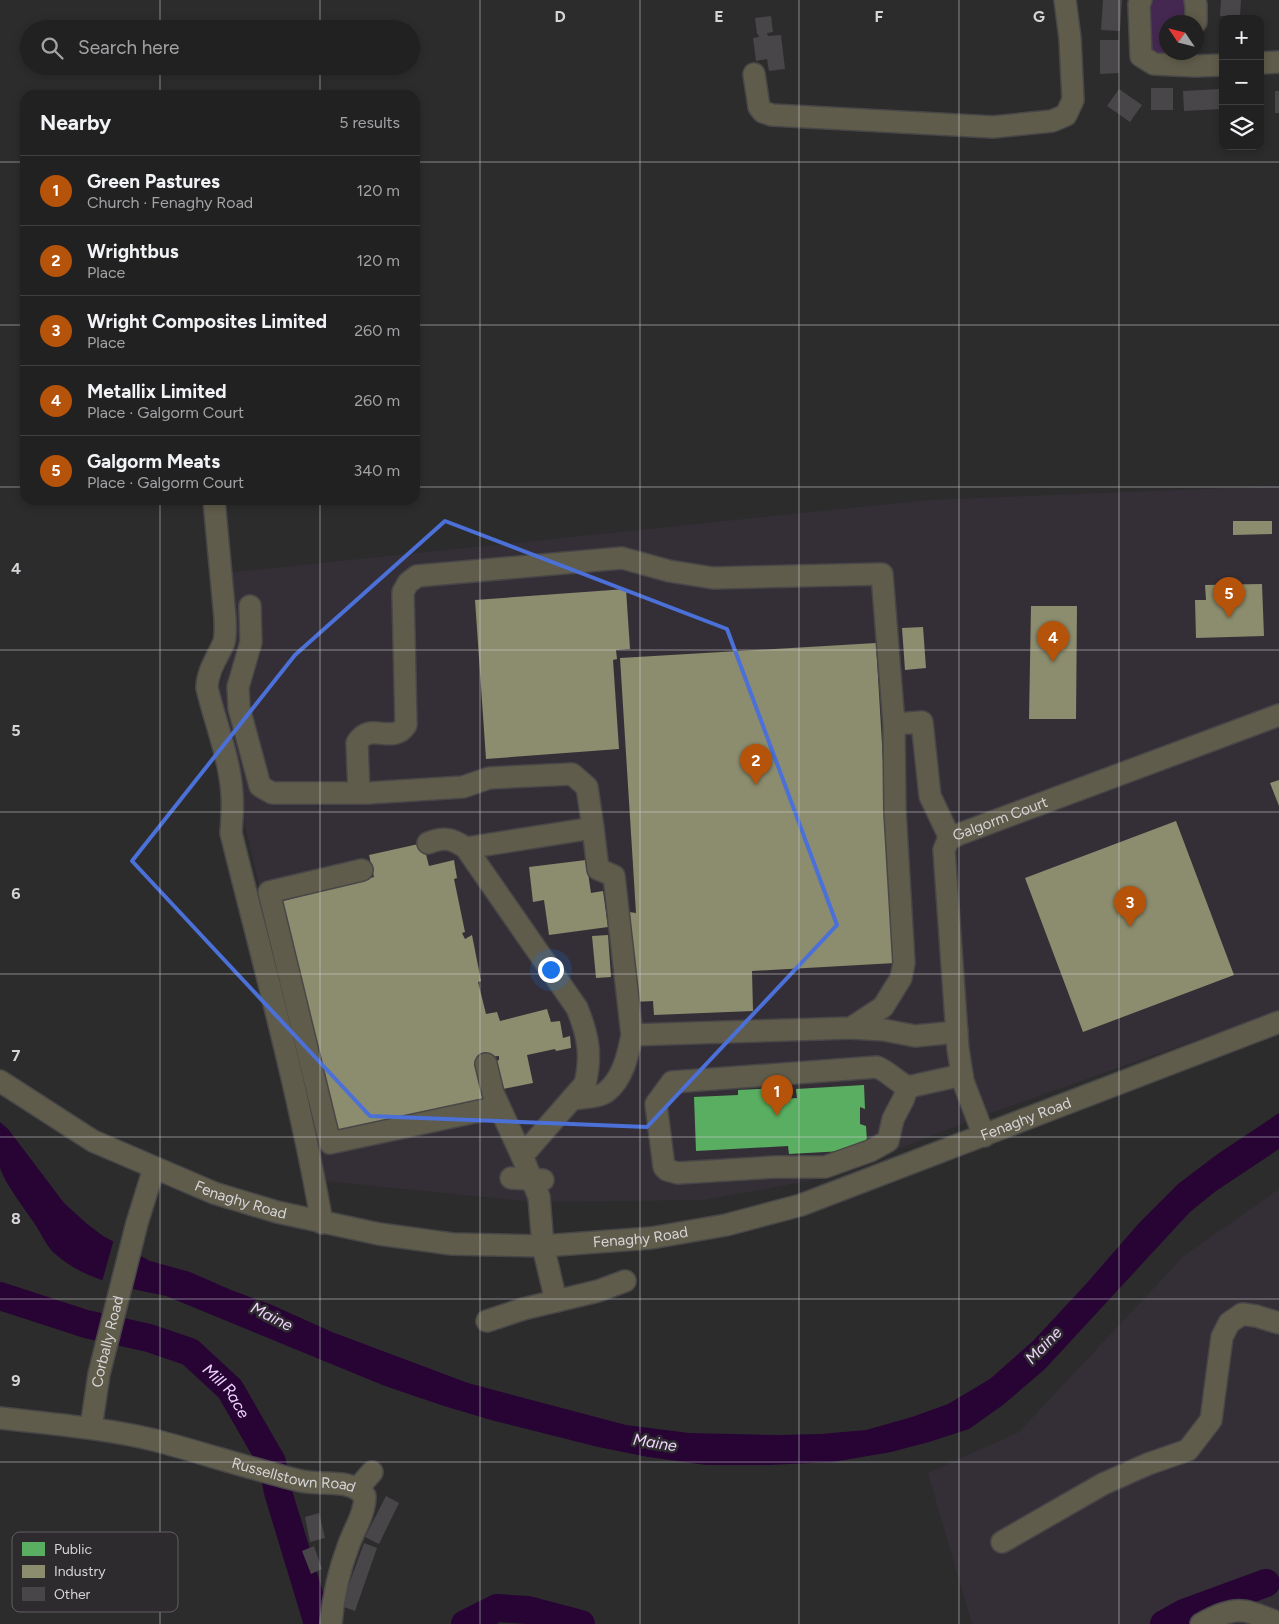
<!DOCTYPE html>
<meta charset="utf-8">
<style>
:root{--surface:#222122;--page:#2e2e2f;--text:#f1f3f6;--muted:#a2a3a5;--line:#3f3e40;--accent:#b45309}
body{margin:0;font-family:Figtree,sans-serif;background:var(--page);color:var(--text)}
.controls{position:absolute;right:15px;top:15px;display:grid;overflow:hidden;border-radius:10px;box-shadow:0 2px 8px #0003}
.controls button{width:45px;height:45px;display:grid;place-items:center;padding:0;border:0;border-bottom:1px solid var(--line);background:var(--surface);color:var(--text);font:25px sans-serif}
.compass{position:absolute;left:1159px;top:15px;width:45px;height:45px;border-radius:50%;background:var(--surface);box-shadow:0 2px 8px #0003;rotate:305deg}
.you{position:absolute;left:550px;top:969px;width:18px;height:18px;margin:-12px;border:4px solid #fff;border-radius:50%;background:#1a73e8;box-shadow:0 0 0 8px #1a73e833}
.badge{display:grid;place-items:center;width:32px;height:32px;border-radius:50%;background:var(--accent);color:#fff;font-size:16px;font-weight:700}
.pin{position:absolute;translate:-50% -41px;filter:drop-shadow(0 1px 2px #0008)}
.pin::after{content:'';position:absolute;top:26px;width:18px;height:15px;background:inherit;clip-path:polygon(0 0,100% 0,50% 100%)}
.list{margin:0;padding:0;list-style:none}
h2{display:flex;justify-content:space-between;align-items:center;height:65px;margin:0;padding:0 20px;font-size:21px}
h2 small{font-size:16px;font-weight:400;color:var(--muted)}
.list li{display:grid;grid-template-columns:32px 1fr auto;gap:15px;align-items:center;box-sizing:border-box;height:70px;padding:0 20px;border-top:1px solid var(--line)}
.list b{display:block;font-size:19px;white-space:nowrap}
.list p{margin:0;font-size:16px;white-space:nowrap;color:var(--muted)}
.list em{font-size:16px;font-style:normal;color:var(--muted)}
.icon{flex:none;width:28px;height:28px;fill:none;stroke:currentColor;stroke-width:2;stroke-linecap:round;stroke-linejoin:round}
.map{position:relative;flex:none;width:1279px;height:1624px;overflow:hidden}
.search{position:absolute;background:var(--surface);box-shadow:0 2px 8px #0003;left:20px;top:20px;width:400px;height:55px;display:flex;align-items:center;gap:12px;box-sizing:border-box;padding:0 18px;border-radius:28px;color:var(--muted);font-size:19px}
.panel{position:absolute;background:var(--surface);box-shadow:0 2px 8px #0003;left:20px;top:90px;width:400px;height:415px;border-radius:15px}
.map>svg:first-child{display:block}
</style>
<div class="map">
<svg width="1279" height="1624" viewBox="0 0 1279 1624">
<rect width="100%" height="100%" fill="#2d2c2d"/>
<path fill="#342f37" d="M1279,486V1011L982,1116L825,1178L703,1200L534,1202L326,1181L245,823L216,698L234,644L225,573L929,500Z
M1279,1189V1624H972L928,1473L1019,1432L1184,1256Z"/>
<path fill="#442851" d="M1151,0H1187L1189,22H1166V52L1181,53L1173,60L1164,61L1147,48L1146,7Z"/>
<path fill="#270434" d="M1279,1113V1149L1216,1191L1190,1212L1045,1369L1003,1405L969,1429L929,1442L891,1452L833,1462L769,1465H706L648,1457L598,1447L491,1420L444,1406L385,1386L166,1296C128,1288 82,1280 53,1252C45,1244 40,1230 32,1220C22,1205 6,1185 0,1168C0,1159 0,1133 0,1122L8,1129L27,1154L64,1203L86,1223L103,1236L150,1261L190,1272L231,1290L272,1305L332,1332L468,1383L626,1425L689,1433L778,1435L821,1434L866,1430L912,1417L948,1404L990,1379L1033,1341L1086,1284L1140,1222L1178,1184L1219,1153Z"/>
<path fill="#2d2c2d" d="M114,1239L141,1253L131,1291L102,1282Z"/>
<path fill="#5aae61" d="M864,1085L865,1109L860,1107V1124L866,1126L867,1142L861,1143V1150L789,1154L788,1146L696,1151L694,1097L738,1095V1090L782,1088V1099L797,1098L796,1089Z"/>
<path fill="#8c8c6e" d="M1233,521H1272V534L1233,535Z
M1262,584L1264,636L1196,638L1195,600H1206L1205,585Z
M626,589L630,649L616,650L617,659L613,660L619,749L486,759L475,600Z
M1031,606H1077L1076,719H1029Z
M923,627L926,668L905,670L902,628Z
M876,643L895,963L752,971L753,1011L654,1015L653,1001L634,1002L629,912L636,913L620,658Z
M1279,780V806L1270,783Z
M1176,821L1234,975L1083,1032L1025,878Z
M423,843L429,866L454,860L457,878L454,879L465,932L462,933L465,939L472,935L481,981L478,982L486,1014L497,1012L500,1021L547,1009L551,1022L560,1021L563,1038L570,1036L571,1048L556,1051L555,1049L527,1055L533,1083L503,1089L496,1061L499,1060V1056L487,1057L486,1052L479,1054L486,1100L336,1134L279,902L374,877L369,855Z
M586,860L591,893L603,891L608,927L549,935L544,900L533,902L529,867Z
M608,935L611,977L596,978L592,936Z"/>
<g fill="none" stroke-linecap="round" stroke-linejoin="round">
<g stroke="#270434" stroke-width="28">
<path id="s1" d="M0,1296L86,1324L149,1338L190,1352L230,1389L272,1462L278,1492L318,1624"/>
<path d="M465,1624L497,1608L528,1610L581,1624"/>
<path d="M1164,1624L1184,1613L1266,1583"/>
</g>
</g>
<path fill="#484648" d="M1103,0H1122L1120,31L1101,30Z
M1221,0H1241L1240,16H1220Z
M771,16L773,32L767,33L768,36L781,35L785,69L769,71L767,59L756,61L753,38L759,37L758,34H757L755,18Z
M1100,40H1119V73L1100,74Z
M1151,88H1173V110H1151Z
M1119,89L1142,105L1130,122L1107,106Z
M1220,89L1221,109L1184,111L1183,91Z
M1260,91L1263,92V111H1260Z
M1275,91H1279V113H1275Z
M386,1496L399,1503L379,1544L365,1537Z
M319,1513L325,1538L310,1542L305,1517Z
M364,1543L377,1548L355,1611L341,1606Z
M314,1546L322,1569L311,1574L302,1551Z"/>
<g fill="none" stroke-linecap="round" stroke-linejoin="round">
<g stroke="#484748" stroke-width="24">
<g id="minor">
<path d="M1141,0L1139,4L1141,56L1154,64L1195,66L1223,65"/>
<path d="M1195,0L1196,5V22"/>
<path d="M1260,63L1279,62"/>
<path d="M754,74L759,107L763,112L772,115L993,127L1052,121L1066,115L1073,100L1070,38L1065,0"/>
<path d="M214,500L225,618C225,625 226,635 224,642C218,657 207,671 207,688C215,722 230,759 232,794C233,807 232,820 231,833C263,962 299,1091 322,1223"/>
<path d="M250,606L251,642L238,687L239,708L260,786L272,793H368L463,787L489,778L572,774L587,787L593,828L598,869L614,876L632,1035C628,1055 623,1079 606,1092C600,1097 580,1098 572,1099"/>
<path d="M894,724L922,722L930,796L950,838"/>
<path d="M359,793L357,743C370,720 392,746 406,725L403,592L408,583L417,576L622,558L669,571L713,578L882,574L894,724L895,811L904,963L901,978L883,1007L851,1028L632,1035"/>
<path d="M428,843C444,836 453,839 466,848L577,1008C588,1035 592,1055 585,1084L522,1156"/>
<path d="M466,848L593,828"/>
<path d="M362,870L269,892L330,1143L498,1107"/>
<path d="M851,1028L884,1030L915,1036L957,1032"/>
<path d="M486,1064L493,1093L522,1156L539,1197L543,1246L556,1301"/>
<path id="s2" d="M0,1081L93,1141L214,1193L277,1212L379,1234L452,1244L543,1246L651,1238L726,1225L801,1205L1279,1022"/>
<path d="M908,1087L903,1100L893,1119L888,1141L870,1151L825,1167H775L678,1173L667,1170L664,1167L656,1104L672,1082L877,1067C889,1072 897,1082 908,1087L962,1075"/>
<path id="s3" d="M984,1136L963,1081L958,1049L944,850L948,840L957,835L1279,715"/>
<path d="M511,1178L543,1180"/>
<path d="M487,1321L523,1309L598,1291L625,1281"/>
<path id="s4" d="M0,1418C51,1424 104,1428 154,1440C203,1453 251,1469 301,1481C323,1486 349,1477 365,1496C365,1513 355,1528 349,1544C339,1570 333,1596 331,1624"/>
<path id="s5" d="M91,1428L99,1374L137,1223L154,1168"/>
<path d="M358,1488L372,1472"/>
<path d="M1002,1542L1103,1484L1148,1464L1188,1450L1211,1420L1222,1337L1229,1323L1242,1314L1256,1316L1279,1323"/>
<path d="M1201,1624C1237,1605 1242,1608 1279,1623"/>
</g>
</g>
<use href="#minor" stroke="#605c4b" stroke-width="21"/>
</g>
<path fill="none" stroke="#4b70d8" stroke-width="4" stroke-linejoin="round" d="M445,521L727,629L837,925L647,1127L370,1116L132,861L295,655Z"/>
<path fill="none" stroke="#d6d5d7" stroke-width="1" stroke-opacity="0.55" d="M160,0V29M320,0V29M480,0V1624M640,0V1624M799,0V1624M959,0V1624M1119,0V1624M160,66V95M320,66V95M0,162H25M415,162H1279M0,325H25M415,325H1279M0,487H25M415,487H1279M160,500V1624M320,500V1624M0,650H1279M0,812H1279M0,974H1279M0,1137H1279M0,1299H1279M0,1462H1279"/>
<g text-anchor="middle" stroke-width="5" stroke-linejoin="round" paint-order="stroke">
<g font-size="15" fill="#d6d5d7" stroke="#2d2b2e">
<text dy="5" stroke="none"><textPath href="#s3" startOffset="358">Galgorm Court</textPath></text>
<text dy="5" stroke="none"><textPath href="#s2" startOffset="1080">Fenaghy Road</textPath></text>
<text dy="5" stroke="none"><textPath href="#s2" startOffset="270">Fenaghy Road</textPath></text>
<text dy="5" stroke="none"><textPath href="#s2" startOffset="675">Fenaghy Road</textPath></text>
<text dy="5" stroke="none"><textPath href="#s5" startOffset="88">Corbally Road</textPath></text>
<text dy="5" stroke="none"><textPath href="#s4" startOffset="300">Russellstown Road</textPath></text>
</g>
<g font-size="16" font-style="italic" fill="#f1d5ff" stroke="#2d2b2e">
<text transform="translate(272 1316) rotate(27)" y="6">Maine</text>
<text transform="translate(1043 1345) rotate(-46)" y="6">Maine</text>
<text dy="6" stroke="none"><textPath href="#s1" startOffset="252">Mill Race</textPath></text>
<text transform="translate(655 1442) rotate(9)" y="6">Maine</text>
</g>
</g>
<rect x="12" y="1532" width="166" height="80" rx="8" fill="#2d2b2e" stroke="#605e61" stroke-width="1"/>
<rect x="22" y="1542" width="23" height="14" fill="#5aae61"/>
<rect x="22" y="1565" width="23" height="13" fill="#8c8c6e"/>
<rect x="22" y="1587" width="23" height="14" fill="#484648"/>
<g font-size="14" fill="#d6d5d7">
<text x="54" y="1554">Public</text>
<text x="54" y="1576">Industry</text>
<text x="54" y="1599">Other</text>
</g>
<g font-size="16" text-anchor="middle" font-weight="bold" fill="#d6d5d7" stroke="#2d2b2e" stroke-width="5" stroke-linejoin="round" paint-order="stroke">
<text x="560" y="22">D</text>
<text x="719" y="22">E</text>
<text x="879" y="22">F</text>
<text x="1039" y="22">G</text>
<text x="16" y="574">4</text>
<text x="16" y="736">5</text>
<text x="16" y="899">6</text>
<text x="16" y="1061">7</text>
<text x="16" y="1224">8</text>
<text x="16" y="1386">9</text>
</g>
</svg>
<div class="controls">
<button>+</button>
<button>−</button>
<button><svg class="icon" aria-label="layers" viewBox="0 0 24 24"><path d="M12 4l9 5-9 5-9-5zM3 14l9 5 9-5"/></svg></button>
</div>
<svg class="compass" viewBox="-18 -18 36 36"><path d="M0-13l5 13h-10z" fill="#e53935"/><path d="M0 13l5-13h-10z" fill="#a2a3a5"/></svg>
<div class="you"></div>
<div class="pin badge" style="left:777px;top:1116px">1</div>
<div class="pin badge" style="left:756px;top:785px">2</div>
<div class="pin badge" style="left:1130px;top:927px">3</div>
<div class="pin badge" style="left:1053px;top:662px">4</div>
<div class="pin badge" style="left:1229px;top:618px">5</div>
<div class="search"><svg class="icon" aria-label="search" viewBox="0 0 24 24"><circle cx="10" cy="10" r="6"/><path d="M15 15l6 6"/></svg>Search here</div>
<section class="panel">
<h2>Nearby<small>5 results</small></h2>
<ul class="list">
<li><span class="badge">1</span><div><b>Green Pastures</b><p>Church · Fenaghy Road</p></div><em>120 m</em></li>
<li><span class="badge">2</span><div><b>Wrightbus</b><p>Place</p></div><em>120 m</em></li>
<li><span class="badge">3</span><div><b>Wright Composites Limited</b><p>Place</p></div><em>260 m</em></li>
<li><span class="badge">4</span><div><b>Metallix Limited</b><p>Place · Galgorm Court</p></div><em>260 m</em></li>
<li><span class="badge">5</span><div><b>Galgorm Meats</b><p>Place · Galgorm Court</p></div><em>340 m</em></li>
</ul>
</section>
</div>
